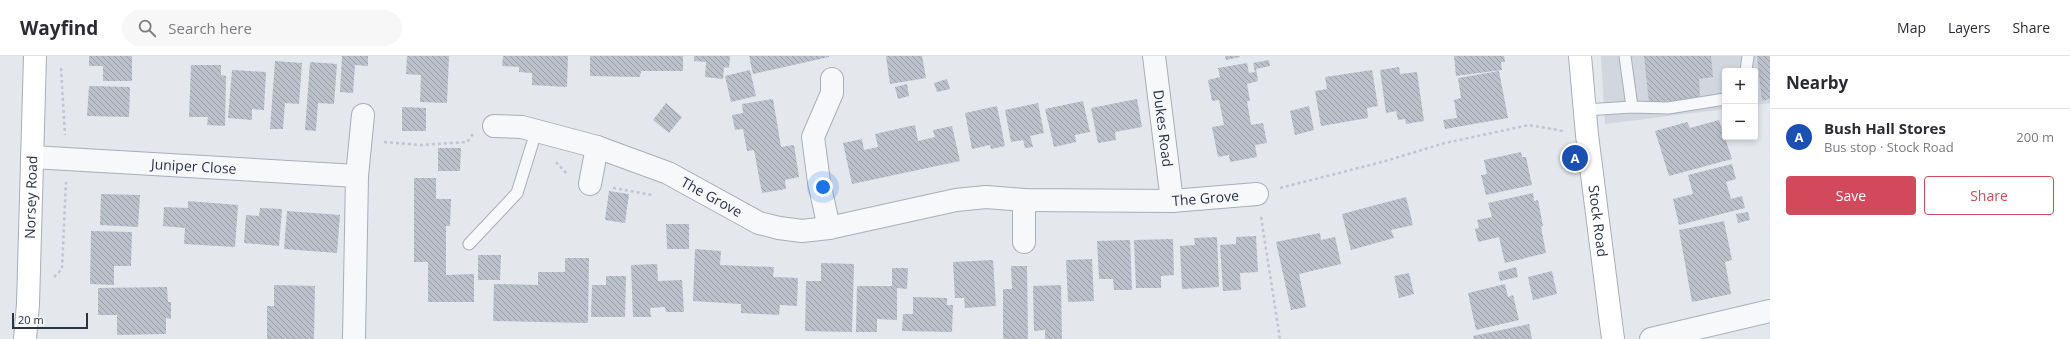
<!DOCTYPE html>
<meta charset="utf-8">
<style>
:root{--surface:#fff;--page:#f7f7f7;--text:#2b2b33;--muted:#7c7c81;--line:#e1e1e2;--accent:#d1495b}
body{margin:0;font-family:"Open Sans",sans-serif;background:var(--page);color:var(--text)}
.controls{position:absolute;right:12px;top:12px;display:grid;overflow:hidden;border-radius:4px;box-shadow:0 2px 6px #0003}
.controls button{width:36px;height:36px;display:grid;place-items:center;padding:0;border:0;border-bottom:1px solid var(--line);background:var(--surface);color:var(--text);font:20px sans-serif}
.scale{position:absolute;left:12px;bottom:10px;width:76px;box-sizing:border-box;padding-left:4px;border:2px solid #2b3445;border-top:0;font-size:11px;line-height:14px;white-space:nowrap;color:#2b3445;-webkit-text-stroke:3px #f4f6f9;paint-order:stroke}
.you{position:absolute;left:823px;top:131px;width:14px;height:14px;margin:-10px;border:3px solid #fff;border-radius:50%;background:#1a73e8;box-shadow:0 0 0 6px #1a73e833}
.badge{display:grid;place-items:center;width:26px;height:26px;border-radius:50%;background:var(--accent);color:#fff;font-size:13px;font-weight:700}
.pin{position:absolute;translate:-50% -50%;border:2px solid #fff;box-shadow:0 1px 4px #0006}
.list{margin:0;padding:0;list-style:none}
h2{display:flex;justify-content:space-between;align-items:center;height:52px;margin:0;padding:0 16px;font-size:17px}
h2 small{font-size:13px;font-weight:400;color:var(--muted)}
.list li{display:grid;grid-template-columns:26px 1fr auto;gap:12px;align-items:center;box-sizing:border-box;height:56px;padding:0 16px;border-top:1px solid var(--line)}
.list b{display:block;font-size:15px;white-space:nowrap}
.list p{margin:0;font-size:13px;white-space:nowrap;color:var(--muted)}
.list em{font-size:13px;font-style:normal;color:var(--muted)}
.actions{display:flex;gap:8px;padding:12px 16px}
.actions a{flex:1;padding:9px 0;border:1px solid var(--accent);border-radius:4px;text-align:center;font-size:14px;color:var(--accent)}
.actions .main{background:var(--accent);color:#fff}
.icon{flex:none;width:22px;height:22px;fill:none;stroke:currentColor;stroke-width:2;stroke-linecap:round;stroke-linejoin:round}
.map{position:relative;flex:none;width:1770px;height:283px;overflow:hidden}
header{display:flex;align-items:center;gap:24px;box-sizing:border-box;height:56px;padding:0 20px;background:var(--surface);border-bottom:1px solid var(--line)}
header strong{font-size:19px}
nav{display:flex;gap:22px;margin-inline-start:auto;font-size:14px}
.search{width:280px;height:36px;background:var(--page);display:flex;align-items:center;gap:10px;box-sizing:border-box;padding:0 14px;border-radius:22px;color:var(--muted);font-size:15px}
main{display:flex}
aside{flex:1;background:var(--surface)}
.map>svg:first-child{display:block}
</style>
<header>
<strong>Wayfind</strong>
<div class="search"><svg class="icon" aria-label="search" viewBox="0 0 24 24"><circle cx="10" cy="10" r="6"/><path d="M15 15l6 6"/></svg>Search here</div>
<nav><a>Map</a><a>Layers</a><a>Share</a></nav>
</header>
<main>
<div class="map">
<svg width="1770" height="283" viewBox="0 0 1770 283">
<defs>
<pattern id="building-back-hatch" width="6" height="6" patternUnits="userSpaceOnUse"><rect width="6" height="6" fill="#bbc0ca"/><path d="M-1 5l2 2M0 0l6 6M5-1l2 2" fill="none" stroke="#989da6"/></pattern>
</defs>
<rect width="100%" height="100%" fill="#e4e7ec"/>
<path fill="#d2d6de" d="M1601,0H1770V47L1755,49V15H1725V53L1605,68Z"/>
<path fill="url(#building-back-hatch)" d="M89,0H132V25H103V10H89Z
M342,0H368V10L355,9L353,37L340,36Z
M407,0H449L447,47L420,46L421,19L406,18Z
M503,0H568L567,31L532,29V17L519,16V11L502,10Z
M590,0H683V15H641L640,21L590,20Z
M694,0H730L729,12L724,11L723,23L705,21L706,6L694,5Z
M749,0H829V1L753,18Z
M886,0H922L926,22L890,28Z
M1225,0H1240V1L1226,4Z
M1454,0H1504L1505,6H1501L1502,14L1456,20Z
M1644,0H1711L1713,21L1699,23L1700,42L1649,47Z
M1757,0H1770V43L1762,45Z
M1269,4L1270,10L1256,13L1258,25L1247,28L1250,45H1247L1251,69L1263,67L1267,87L1255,89L1257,101L1230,106L1229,99L1218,101L1212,71L1224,69L1219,44L1212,45L1208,24L1220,21L1218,12L1247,7L1249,17L1255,16L1253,7Z
M275,5L302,7L299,48L285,47L283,73H270Z
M310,6L337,8L334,48L318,47L316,75L305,74Z
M191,9H221V19L226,20L225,70L207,69L208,61H189Z
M1399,11L1400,18L1417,16L1424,65L1406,68L1405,63L1398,64L1396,55L1386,57L1380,14Z
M232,14L266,16L264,54L252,53V64L228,62Z
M750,14L756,40L731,46L725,20Z
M1372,14L1378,50L1367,52L1368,62L1321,70L1315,35L1327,33L1325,21Z
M1499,15L1508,62L1445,73L1443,64L1457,62L1454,44L1461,42L1458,22Z
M947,23L950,33L937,36L934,27Z
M907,28L909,40L898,43L895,31Z
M89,30L130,31L129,61L87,60Z
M773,43L781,91L794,89L799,121L785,124L786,133L762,137L754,94L747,95L743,73L735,74L732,59L743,57L742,48Z
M1137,43L1142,71L1115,76L1116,84L1098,87L1091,52Z
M1083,45L1090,76L1075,79L1076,86L1054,91L1045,53Z
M666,47L682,61L669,77L653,64Z
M1038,47L1044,77L1030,80L1033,91L1025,92L1023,84L1011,86L1005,54Z
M997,50L1005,90L991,93L990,89L972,93L965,57Z
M1309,50L1314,74L1295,79L1290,55Z
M402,51L426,52V75H402Z
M1719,64L1732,103L1669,120L1655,75L1687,66L1690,72Z
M915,69L918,85L935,81L933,74L952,70L960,105L852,128L843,87L862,83L864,94L878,91L875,78Z
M438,92H461L460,115H438Z
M1521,96L1522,101H1526L1532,129L1486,139L1481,119L1487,118L1484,104Z
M1732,108L1736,123L1726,126L1731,143L1742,140L1745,152L1679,169L1673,143L1693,138L1688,119Z
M414,122H436V143H451L450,170H446V219L474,218V246H428V206H414Z
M609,135L629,138L625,167L605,164Z
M1533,137L1534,145L1538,144L1543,170L1541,171L1546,197L1505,207L1499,181L1478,186L1475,173L1479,172L1477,164L1492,161L1488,147Z
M101,138L140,139L138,171L100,169Z
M1406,141L1413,169L1391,174L1394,182L1351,194L1342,158Z
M188,145L238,149L235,191L184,188L185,172L163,170L164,151L188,152Z
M260,152L282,153L279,190L244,187L246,159L259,160Z
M287,155L340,159L337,197L284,193Z
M1748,156L1750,164L1738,167L1736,158Z
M1724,165L1732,204L1725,206L1731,238L1692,246L1679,174Z
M666,168H689V193H667Z
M91,175L132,176L131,210H114V229L90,228Z
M1320,177L1321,184L1335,181L1341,208L1299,218L1306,251L1291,254L1276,186Z
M1256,180L1258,216L1240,217L1241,234L1223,235L1220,189L1236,188V181Z
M1217,181L1219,231L1182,233L1180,190L1195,189L1194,182Z
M1173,183L1174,219L1161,220V232H1136L1134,184Z
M1130,184L1132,234H1114L1113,223H1099L1097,185Z
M695,193L721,195L720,209L774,211L773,221L798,222L797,250L780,249L779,259L741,257V248L693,245Z
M478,199H501L500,224H478Z
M565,202H589L588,267L493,265L494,228L538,229V216H565Z
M1092,203L1094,245L1068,246L1066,204Z
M993,204L996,250L965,252L964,242H955L953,206Z
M821,207L854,208L852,276L805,275L806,225H821Z
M657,208L658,225L682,224L684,256H666L665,251L650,252L651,261H633L631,209Z
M1011,210H1027L1028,283H1003V233H1012Z
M1516,211L1518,221L1500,225L1498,216Z
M892,212H908L907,233L897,232V264L877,263V276H856L857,230H892Z
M1552,215L1557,238L1533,244L1528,221Z
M1409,217L1414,238L1399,242L1394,220Z
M606,220H626L625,261H591L592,229H606Z
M1505,228L1508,241L1513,239L1519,264L1476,274L1468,237Z
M274,229L315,230L314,283H267V250H274Z
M1061,229L1062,283H1045V274L1034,275L1033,230Z
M167,231L168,246H171V263L166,262V278L117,279V259H98V232Z
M913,241L947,242V249H953L952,276L902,275L903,258H913Z
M1529,268L1532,283H1474L1473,280Z"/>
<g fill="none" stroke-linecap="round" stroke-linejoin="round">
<g stroke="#a9aeb7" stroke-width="13">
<path id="lane" d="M1746,15L1748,0
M1632,51L1668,52L1725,43
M1585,54L1632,51L1625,0
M469,188L517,137L536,76"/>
</g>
<g stroke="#a9aeb7" stroke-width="24">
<g id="street">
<path id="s1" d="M1154,0L1172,145"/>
<path d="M494,70L522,71L597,91"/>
<path id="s2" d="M32,101L357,120L354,283"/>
<path d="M357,120L363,59"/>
<path id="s3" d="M590,128L597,91L668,117L759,167L779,172L802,175L829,172L956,144L986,141L1024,144L1172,145L1257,138"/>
<path d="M1024,144V186"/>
<path d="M829,172L819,126L813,81L832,37V23"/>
<path d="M1651,283L1770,255"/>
</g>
</g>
<g stroke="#a9aeb7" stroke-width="24">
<g id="secondary">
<path id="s4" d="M1580,0L1587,79L1613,283"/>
<path id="s5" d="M25,283L28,248L35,0"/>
</g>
</g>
<path stroke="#c2c5cb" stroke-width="2.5" stroke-dasharray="3 3" stroke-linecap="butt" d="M61,12L65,79
M384,86L421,89L467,86L473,78
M556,106L567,118
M613,132L653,139
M1280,132L1382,106L1445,87L1529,69L1563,75
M1261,161L1280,283
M54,221L62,213L66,126"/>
<use href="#lane" stroke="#f7f8fa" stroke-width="11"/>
<use href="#street" stroke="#f7f8fa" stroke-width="22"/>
<use href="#secondary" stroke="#fff" stroke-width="22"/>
</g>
<g text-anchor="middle" stroke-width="3" stroke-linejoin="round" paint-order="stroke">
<g font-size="14" fill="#2b3445" stroke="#f4f6f9">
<text dy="5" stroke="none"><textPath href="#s1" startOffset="73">Dukes Road</textPath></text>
<text dy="5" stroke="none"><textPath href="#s2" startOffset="162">Juniper Close</textPath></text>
<text dy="5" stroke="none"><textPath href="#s3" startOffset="163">The Grove</textPath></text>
<text dy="5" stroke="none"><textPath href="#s5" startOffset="142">Norsey Road</textPath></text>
<text dy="5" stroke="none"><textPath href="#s3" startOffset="668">The Grove</textPath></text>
<text dy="5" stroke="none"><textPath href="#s4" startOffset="166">Stock Road</textPath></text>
</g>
</g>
</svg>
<div class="controls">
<button>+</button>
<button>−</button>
</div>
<div class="scale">20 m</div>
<div class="you"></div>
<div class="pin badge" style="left:1575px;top:102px;background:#1a4fb4">A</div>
</div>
<aside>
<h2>Nearby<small></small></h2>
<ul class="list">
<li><span class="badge" style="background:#1a4fb4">A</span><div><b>Bush Hall Stores</b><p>Bus stop · Stock Road</p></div><em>200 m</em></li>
</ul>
<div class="actions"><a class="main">Save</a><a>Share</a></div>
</aside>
</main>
